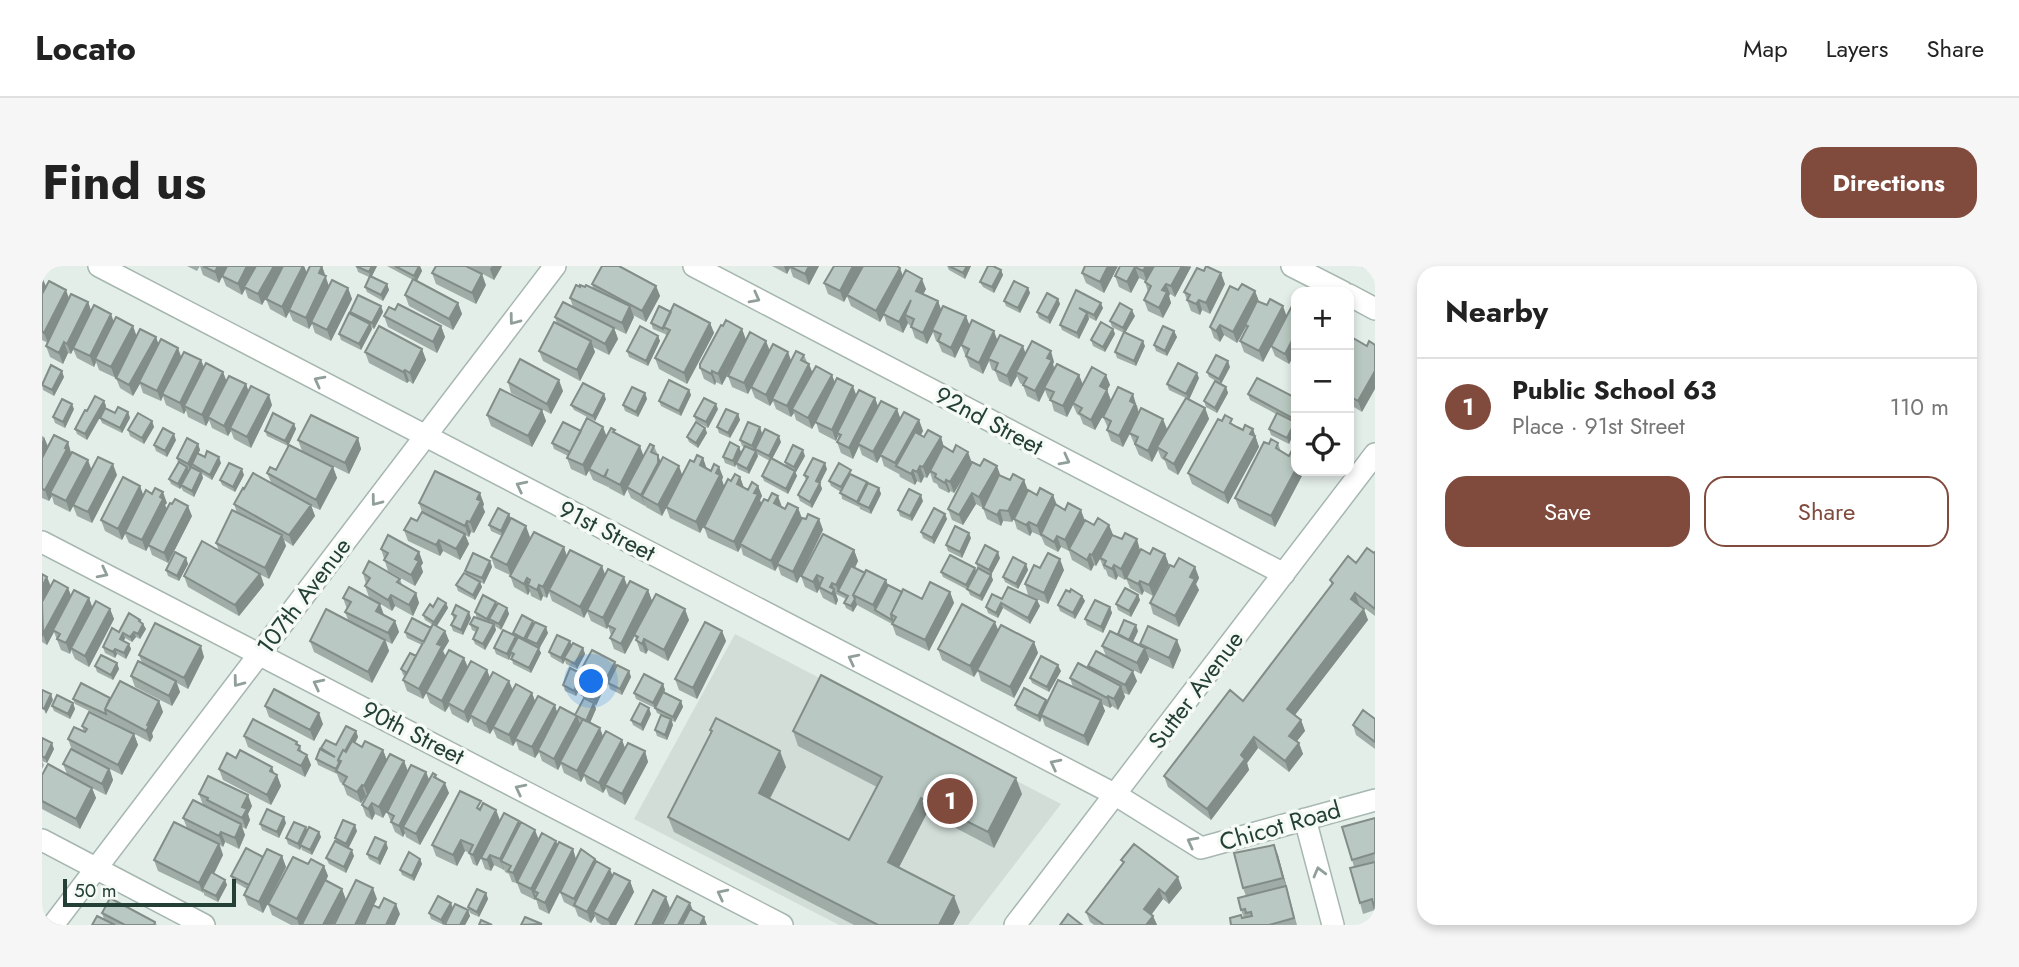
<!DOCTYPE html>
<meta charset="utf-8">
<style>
:root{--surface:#fff;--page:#f6f6f6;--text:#222;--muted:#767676;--line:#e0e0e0;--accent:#804a3d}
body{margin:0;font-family:Jost,sans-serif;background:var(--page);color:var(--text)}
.controls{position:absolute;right:21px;top:21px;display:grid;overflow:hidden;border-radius:14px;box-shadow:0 4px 10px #0003}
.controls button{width:63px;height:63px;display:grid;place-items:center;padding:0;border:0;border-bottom:2px solid var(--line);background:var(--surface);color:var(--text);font:35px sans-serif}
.scale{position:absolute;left:21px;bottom:18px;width:173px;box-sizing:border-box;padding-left:7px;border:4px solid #233f36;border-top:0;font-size:19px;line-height:24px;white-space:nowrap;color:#233f36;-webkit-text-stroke:5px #f5faf7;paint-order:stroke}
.you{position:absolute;left:550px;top:416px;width:24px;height:24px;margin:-18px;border:5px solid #fff;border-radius:50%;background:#1a73e8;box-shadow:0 0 0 10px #1a73e833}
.badge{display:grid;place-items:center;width:46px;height:46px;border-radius:50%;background:var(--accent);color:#fff;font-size:23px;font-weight:700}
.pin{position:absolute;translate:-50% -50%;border:4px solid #fff;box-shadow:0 2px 7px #0006}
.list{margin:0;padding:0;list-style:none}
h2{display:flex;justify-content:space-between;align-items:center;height:91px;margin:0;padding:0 28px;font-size:30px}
h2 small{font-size:23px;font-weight:400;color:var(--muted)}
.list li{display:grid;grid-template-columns:46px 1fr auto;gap:21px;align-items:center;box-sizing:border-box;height:98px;padding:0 28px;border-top:2px solid var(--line)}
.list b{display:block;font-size:26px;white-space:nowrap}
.list p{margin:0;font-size:23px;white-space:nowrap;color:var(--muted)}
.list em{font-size:23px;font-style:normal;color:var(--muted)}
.actions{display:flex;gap:14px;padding:21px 28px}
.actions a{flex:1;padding:16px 0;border:2px solid var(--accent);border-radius:21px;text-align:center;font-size:24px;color:var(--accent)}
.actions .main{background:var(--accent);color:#fff}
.icon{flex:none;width:38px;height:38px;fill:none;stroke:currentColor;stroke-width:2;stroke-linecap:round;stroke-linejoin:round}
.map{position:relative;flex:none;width:1333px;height:659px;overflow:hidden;border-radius:21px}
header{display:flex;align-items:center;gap:42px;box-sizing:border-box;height:98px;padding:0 35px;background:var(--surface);border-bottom:2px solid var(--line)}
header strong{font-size:33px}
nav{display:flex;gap:38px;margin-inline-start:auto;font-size:24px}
.intro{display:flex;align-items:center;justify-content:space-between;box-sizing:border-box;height:168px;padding:0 42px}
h1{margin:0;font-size:49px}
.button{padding:18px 32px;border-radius:21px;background:var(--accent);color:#fff;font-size:24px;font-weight:700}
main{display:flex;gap:42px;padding:0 42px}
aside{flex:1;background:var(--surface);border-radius:21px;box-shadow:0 4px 10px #0003}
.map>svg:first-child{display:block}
</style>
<header>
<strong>Locato</strong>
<nav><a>Map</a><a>Layers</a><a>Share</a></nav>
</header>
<div class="intro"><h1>Find us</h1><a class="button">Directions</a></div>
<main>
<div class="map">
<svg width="1333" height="659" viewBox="0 0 1333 659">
<rect width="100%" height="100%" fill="#e4eee9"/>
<path fill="#d2ddd8" d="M693,368L1019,538L926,659H797L592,553Z"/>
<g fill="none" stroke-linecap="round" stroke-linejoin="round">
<g stroke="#a6b6b0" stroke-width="24">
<path id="minor" d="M57,0L1074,529L1159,582L1333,534
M652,0L1242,308
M1250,0L1301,26
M1307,29L1333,43
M0,276L740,659
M1263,553L1291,659
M0,574L162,659
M11,659L513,0
M973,659L1333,188"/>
</g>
<use href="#minor" stroke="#fff" stroke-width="21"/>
</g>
<path fill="#9faca7" d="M145,0H158L155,5Z
M158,0H262L265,8L280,0L287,20L306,22L310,33L289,75L273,67L270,58L267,63L251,55L247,46L244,52L228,43L224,33L232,17L220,39L206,32L203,23L200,29L184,20L180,10L177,17L161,9Z
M314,0H335L330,10L345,18L347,24L341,35L325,26L323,21L327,11L316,6Z
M345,0H378L380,5L375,15L416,37L420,48L411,64L367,40L363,29L371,14Z
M426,0H460L452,14Z
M730,0H777L767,19L751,11L748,2L745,8Z
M905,0H929L923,13L907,4Z
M1076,0L1062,27L1044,17L1040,7Z
M1078,0H1149V1L1133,31L1128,28L1127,30L1129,37L1121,52L1106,45L1102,34L1106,26L1103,16L1104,15L1097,12L1089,27L1077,21L1073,10Z
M1317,0H1333V8Z
M959,4L961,9L952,27L941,21L938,16Z
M390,7L444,19L434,38L394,18Z
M861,10L884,23L881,28L896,35L899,44L924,50L928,60L984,88L1012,96L1011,98L1012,102L1037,109L1041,119L1064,109L1068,119L1065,124L1069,134L1095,139L1097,147L1125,163L1144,132L1127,124L1125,118L1157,112L1147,133L1163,142L1167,153L1136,209L1126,203L1123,195L1119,192L1116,184L1110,196L1097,189L1088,168L1081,181L1069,175L1065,164L1066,162L1061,151L1068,137L1053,164L1041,158L1038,150L1035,148L1031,139L1025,151L1012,145L1009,134L1006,132L1003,124L997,136L985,130L981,119L978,117L975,110L969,121L957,115L953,105L950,104L947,95L941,108L928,101L919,79L913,92L900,86L896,76L894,75L891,66L885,78L873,72L869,60L867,59L866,57L861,67L845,59L842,49L838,56L809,40L805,30L802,36L786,28L782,17Z
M0,12L4,20L27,32L46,36L49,45L72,56L91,60L94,70L114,71L116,78L139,91L159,94L162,101L181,106L185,116L204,118L206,125L230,139L209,182L192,173L189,165L186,170L170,162L167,154L164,160L146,151L144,144L142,148L124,139L121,130L119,135L101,127L98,118L91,130L78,122L74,112L57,104L54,96L52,101L35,92L31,83L29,88L26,87L21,98L8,91L4,80L6,77L0,74Z
M550,18L614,20L618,30L604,56L591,49L592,51L584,68L561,57L572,62L576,73L567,89L551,81L553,86L538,115L501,95L497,85L515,58L513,51L531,41L528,32L538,21L551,22Z
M1183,18L1168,48L1160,44L1158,49L1149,45L1142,26Z
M986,22L988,27L978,47L964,40L962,35Z
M1034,24L1061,42L1054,55L1046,51L1047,53L1037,73L1020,64L1018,59Z
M1196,24L1213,25L1217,35L1244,50L1254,40V101L1251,92L1247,98L1233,90L1229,80L1221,96L1202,86L1198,75L1204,63V61L1195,77L1182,69L1178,76L1172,72L1168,61Z
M1016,33L1018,38L1008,58L997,52L995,46Z
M339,40L341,46L332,63L329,61L330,63L319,84L299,74L297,68L309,48L308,46Z
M353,44L399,60L403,71L395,87L346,61L342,50Z
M629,46L668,57L672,67L645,118L617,103L613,92L624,70L623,67V68L611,63L609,57Z
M1093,50L1083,67L1103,80L1094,100L1075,92L1073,86L1082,67L1070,61L1068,55Z
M681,60L700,63L704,74L680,119L674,116L673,119L662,113L658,102Z
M1071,63L1073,68L1063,86L1051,80L1049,74Z
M1132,65L1135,71L1125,90L1114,85L1112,79Z
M616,70L618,75L606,100L587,91L585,85Z
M1307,79L1320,146L1312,141L1308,150L1307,149Z
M380,83L384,94L371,118L367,115L365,117L327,97L323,86Z
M728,84L749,94L762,89L765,96L767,98L770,106L790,109L793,117L814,129L833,132L836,141L855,143L858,153L877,154L881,165L879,169L882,171H899L902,181L968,214H982L986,225L995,229H1011L1015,239L1043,255L1052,259H1067L1071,269L1098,284L1108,288H1123L1127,299L1111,330L1102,325L1100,329L1088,322L1084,312L1083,314L1076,310L1074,314L1066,310L1064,304L1062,303L1058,293L1054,300L1052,299L1049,305L1030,294L1027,285L1019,281L1016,286L1003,279L999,270L990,266L988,270L975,263L972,253L976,245L970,256L961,255L959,260L945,253L941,242L934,238L921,259L910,254L906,243L924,207L912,227L908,225L907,227L897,222L895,218L891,216L888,206L885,212L882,211L879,217L875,215L873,219L858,211L857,208L842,200L839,190L835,197L820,189L817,180L811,193L799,187L795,176L797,172L796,170L794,175L777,166L774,156L770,163L754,154L752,147L749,151L734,143L731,135L728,140L713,132L709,122L706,128L690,121L686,110Z
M1188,101L1179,118L1167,111L1165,106Z
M22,111L12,130L1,124L0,117Z
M466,116L521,125L509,148L469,127Z
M1184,121L1186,127L1175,147L1164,141L1162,135Z
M647,124L649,129L639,150L619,140L617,135Z
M603,127L605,133L596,151L583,145L581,139Z
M1206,128L1254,132V160L1247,178L1229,169L1227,163L1234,148L1208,134Z
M564,133L553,155L532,144L529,139Z
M62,135L64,140L63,143L73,147L86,146L88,152L80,167L60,157L58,152L62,145L45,174L35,168L33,163L45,145Z
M32,143L23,162L13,157L11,151Z
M676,143L666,162L654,155L652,150Z
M500,144L504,155L490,181L449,160L445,149Z
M696,148L698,154L688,172L677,167L675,161Z
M110,155L112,161L102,178L88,170L86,164Z
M252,158L254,163L246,180L225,170L223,165Z
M1192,160L1201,164L1211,163L1217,181L1186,238L1150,218L1146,207Z
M561,161L564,171L574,168L601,190L612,180L619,196L640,209L652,196L661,192L664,202L669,205L677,201L681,211L680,214L682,220L658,267L628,252L624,241L620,250L604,241L603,239V240L589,232L585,223L582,230L567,222L566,220V221L551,214L547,205L544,210L529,203L525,192L526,190L512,183L510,177L539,165Z
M663,162L665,167L656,182L647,176L645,171Z
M720,167L714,180L739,176L730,193L744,200L743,196L763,190L754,206H753L755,210L746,228L722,215L720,210L728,195L715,188L716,190L707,208L696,203L694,198L693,201L683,197L681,191L697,181L699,186L702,181L700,180L698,174Z
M0,170L2,171L6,180L26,176L29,187L50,203L75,209L50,257L35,250L31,240L28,246L12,238L10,230L7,235L0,232Z
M316,172L319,183L307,208L260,185L256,174Z
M134,174L125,191L114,185L112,179Z
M1236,177L1239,186L1247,190L1251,185L1254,205L1262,206L1233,261L1197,242L1193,232L1227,178Z
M156,178L158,184L156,188L179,197L170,214L160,208L161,212L152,231L141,225L139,221L138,223L129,218L127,213L136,197L135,192Z
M291,201L295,212L278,244L269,240L273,250L251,280L242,274L244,280L227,313L219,309L222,319L197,350L146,321L142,310L177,285L174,277L195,247L192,238L202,223L229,216L225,207L234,204Z
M785,203L778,217L780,223L770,242L758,235L756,229L764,214L762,209Z
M202,209L193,226L180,219L178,214Z
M810,209L826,218L837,222L839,228L829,248L818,243L817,240V241L800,233L799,226L789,220L787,215Z
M698,211L702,222L706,224L716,220L720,230L718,234L719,238L740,241L743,243L756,242L760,252L777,253L781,264L755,317L739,309L736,300L733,305L701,289L699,281L696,286L666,272L662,261L689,215Z
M98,220L101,229L125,237L123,239L125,243L150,250L126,297L110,289L107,280L104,285L87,277L83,268L80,274L63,265L59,254Z
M881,235L870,255L858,250L856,244Z
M377,237L442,238L441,241L443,246L432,267L429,266L427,271L423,269L427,278L418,294L401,285L398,290L366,275L362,264L375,255L380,246Z
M467,248L469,253L488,271L522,281L525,290L560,300L563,310L585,320L606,324L610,335L647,354L626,395L606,384L604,388L598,385L593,370L583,388L572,383L568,372L569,369L566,360L565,363L549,355L545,345L542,352L510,335L507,326L505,332L501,330L499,335L489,330L488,325L486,329L472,321L468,309L453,302L449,291L460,270L449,265L447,259Z
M903,248L905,253L892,278L881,272L879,266Z
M929,272L920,292L906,285L904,279Z
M339,283L377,286L381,297L379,300L381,306L373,320L346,305Z
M812,284L816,295L813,302L860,326L880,333L908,326L912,337L887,385L854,369L850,358L815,339L811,346L804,342L802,337L804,333L794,328L796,334L794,339L781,332L777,323L775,327L763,321L759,310Z
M1333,286V350L1317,338L1326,354L1253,449L1259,454L1263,465L1255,475L1257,477L1261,488L1247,506L1216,482L1205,497L1207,504L1169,554L1126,521L1122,510L1201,435L1290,320L1288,314L1314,297Z
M144,292L146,298L137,315L126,310L124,304Z
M958,292L949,309L951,314L940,335L928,329L926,324L901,311L899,306H934L936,303L934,297Z
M448,295L450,301L442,318L438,316L440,321L433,334L416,325L414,319L424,308L423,305Z
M984,298L986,304L976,323L963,316L961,311Z
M1132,301H1153L1157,312L1154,318L1157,324L1137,361L1111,348L1108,337Z
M998,302L1022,304L1006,338L986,329L983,318Z
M321,307L358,313L360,319L374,327L377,337L371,350L353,340L350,345L327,331L323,320L324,318Z
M0,308L5,311L9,320L26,322L29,330L47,332L50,341L68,343L72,353L47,401L33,393L29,384L28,388L19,384L12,366L5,379L0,376Z
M1028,326L1040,330L1043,335L1033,353L1018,345L1016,339Z
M1096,329L1098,334L1089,351L1076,344L1074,338Z
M301,332L342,349L353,355L357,366L350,378L344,375L347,385L330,417L272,386L268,375L306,354L303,346L305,343Z
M960,333L995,334L998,340L988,358L961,342L956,352L946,347L944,341Z
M404,337L406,342L395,360L403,365L407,375L401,385L403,390L422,392L426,401L445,404L448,412L467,415L471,424L490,427L493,435L513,439L515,447L533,449L542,433L540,429L562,423L553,440L554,443L548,457L561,471L580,474L583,482L603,485L606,496L583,539L567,530L564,522L561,527L545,518L542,510L539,516L522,507L519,498L516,504L500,495L497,486L493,492L477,484L474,475L471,480L455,472L451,463L448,468L432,460L429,452L426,457L410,448L407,440L403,446L388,437L384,427L381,433L365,425L361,414L363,410L361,409L359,403L374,390L380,379L365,372L363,366L389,362L391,359L383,354L381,349L391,341Z
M455,339L465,342L467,348L459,364L453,360L454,364L443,384L433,378L431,373L434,366L430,364L428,358L435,352L433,346Z
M1068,341L1070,347L1061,367L1045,359L1043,353Z
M410,348L429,352L421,369L411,365L409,359L412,354Z
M98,354L99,356L101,358L104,363L98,373L94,371L90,376L83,372L82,375L87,378L89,383L84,393L75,388L73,392L63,387L61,381L77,366Z
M492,358L506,367L497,383L499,387L489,407L471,398L469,389L467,394L454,388L452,382L471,369V367Z
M680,365L684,375L655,433L637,424L633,413Z
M956,365L992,376L996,387L972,432L939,415L936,405L932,411L900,394L896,383Z
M1096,365L1091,376L1098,380V378L1139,384L1131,403L1106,391L1107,393L1099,408L1064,390L1060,380L1076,368Z
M528,375L529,379L541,382L543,388L535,403L524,398L523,394L521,398L509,391L507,386Z
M97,389L162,391L146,423L135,417L138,426L130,440L93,421L89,410L100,397Z
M573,396L574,401L587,405L589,411L580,429L568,423L566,417L565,420L542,408L540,402Z
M75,397L77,403L71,414L55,406L53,400Z
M1046,400L1095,415L1087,429L1082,427L1083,431L1076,444L1070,440L1068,442L1060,438L1063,445L1046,480L1003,460L1000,451L998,456L975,444L973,439L1004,434L1005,436L1031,421L1028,412L1048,403Z
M1019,405L1007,426L990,417L988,412Z
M542,413L534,430L523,425L521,419Z
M621,418L623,424L622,427L639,435L641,441L633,456L630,455L631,459L625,474L615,470L613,464L619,449L615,447L613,442L594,433L592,427Z
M68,432L117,435L121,446L110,467L111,471L108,476L66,454L33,438L31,433Z
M31,437L33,443L28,453L12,445L10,440Z
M223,440L281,458L272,475L227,451Z
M609,448L601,465L591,459L589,454Z
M1333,453V483L1314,469L1311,459Z
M40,460L92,468L96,479L80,509L68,503L71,514L64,529L50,522L54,532L38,563L0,543V509L25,508L21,498L30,484L26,473L42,466Z
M668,464L744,501L728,533L807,574L835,521L756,480L751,465L980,528L952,582L885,547L857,601L918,646L911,659H812L632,566L626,551L669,467Z
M314,465L316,471L313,477L320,481L341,484L345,494L362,495L366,505L384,506L387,513L394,509L395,512L407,527L378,579L364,571L363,567L361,571L353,566L345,546L355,527L341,552L333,548L330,554L324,550L320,539L325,530H324L319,537L305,529L301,518L298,516L295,508L276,499L274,493L280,484L279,482L294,479Z
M202,470L255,476L256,479L258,480L260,486L265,489L269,499L263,511L206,481Z
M0,472L12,483L5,497L0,495L2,499L0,503Z
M194,492L235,509L239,520L229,539L181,514L177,503Z
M157,528L210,540L206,548L208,554L204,563L200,561L203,569L197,583L183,576L181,581L178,579L181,589L172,608L183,614L185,619L176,636L162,629V627L116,605L112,594L145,562L141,552L161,539Z
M440,539L454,544L458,554L477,555L478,558L497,574L514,575L515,578L531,583L534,593H553L554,596L571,610L588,615L592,626L574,659H560L555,656L553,650L549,657L536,650L533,642L522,636L518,626L507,648L497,643L494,633L493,634L479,627L475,617L470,616L467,608L463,606L462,603V604L452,599L449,605L443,603L439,592L435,600L431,598L427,587L423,585L415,600L394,590L390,579Z
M1333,552V644L1321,648L1318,637L1312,601L1310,594Z
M244,557L237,572L220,564L218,558Z
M265,565L277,566L279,571L270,589L260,584L259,581L258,584L246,578L244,572Z
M315,565L306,583L312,590L304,607L287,598L284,592L294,576L293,572Z
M1232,579L1236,589L1255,659H1189L1202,652L1199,644L1204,630L1201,622Z
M346,582L338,599L327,593L325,588Z
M240,590L244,601L221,647L206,639L202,629L205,623L191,615L189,610L221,591Z
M378,593L380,598L372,615L360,609L358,604Z
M1079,594L1140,622L1127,638L1121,633L1110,648L1111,650L1115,659H1052L1048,656L1044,646L1081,598Z
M266,598L282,600L286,610L284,615L300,623L304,634L291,659H249L230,649L226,638Z
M444,627L446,633L437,651L428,647L426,641Z
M411,642L426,644L428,650L423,659H403L409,645L402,659L389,653L387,647Z
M60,647L113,656L115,659H50L62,653Z"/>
<path fill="#828c88" d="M176,0H186L177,17L173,6Z
M205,0H215L200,29L196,18Z
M232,0H242L220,39L216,28Z
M262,0L266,10L244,52L240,41Z
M280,0L287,21L269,56L270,58L267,63L264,52L277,7Z
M330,0H335L329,12L327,6Z
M378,0L380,5L374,16L372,10Z
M450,0H460L452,14L448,3Z
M742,0H749H747L748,2L745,8Z
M767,0H777L767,19L763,8Z
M811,0H821L802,36L798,25Z
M925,0H929L923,13L921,7Z
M1066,0H1076L1062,27L1058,16Z
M1104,0H1113L1105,16L1101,5Z
M1140,0L1149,1L1133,31L1129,20Z
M1093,1L1097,12L1089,27L1085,16Z
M858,2L862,13L838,56L834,45Z
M959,4L961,9L952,27L950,21Z
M1179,7L1183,18L1168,48L1164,37Z
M440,8L444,19L434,38L430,27Z
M1,13L5,24L0,34V16Z
M880,13L884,23L878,35L874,25Z
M345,18L347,24L341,35L339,29Z
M1124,18L1128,28L1127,30L1129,37L1121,52L1117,42L1120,24Z
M614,20L618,30L604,56L600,45Z
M306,22L310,33L289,75L285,64Z
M986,22L988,27L978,47L976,42Z
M24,24L28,35L6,77L2,67Z
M1213,25L1217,36L1195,77L1191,66Z
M1016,33L1018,38L1008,58L1006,52Z
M869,34L863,49L866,57L861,67L857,56Z
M1157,34L1160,44L1158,49L1154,38Z
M896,35L900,46L890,64L891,66L885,78L881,67Z
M46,36L50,47L29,88L25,78Z
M416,37L420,48L411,64L407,53Z
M1059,37L1061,42L1054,55L1052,49Z
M339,40L341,46L332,63L330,57Z
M588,40L592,51L584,68L580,57Z
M1241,40L1245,51L1221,96L1217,85Z
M1090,44L1093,50L1083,67L1081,62Z
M1045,47L1047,53L1037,73L1035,67Z
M69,48L73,59L53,93L54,96L52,101L48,90Z
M924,50L928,61L913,92L909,82Z
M668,57L672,67L645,118L642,107Z
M328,58L330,63L319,84L317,78Z
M1178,59L1182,69L1178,76L1174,65Z
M91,60L95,71L73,112L69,101Z
M399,60L403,71L395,87L391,76Z
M572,62L576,73L567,89L563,78Z
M700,63L704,74L680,119L676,108Z
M1071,63L1073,68L1063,86L1061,81Z
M952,65L956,76L946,93L947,95L941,108L937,97Z
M1132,65L1135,71L1125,90L1123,85Z
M1254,67V85L1247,98L1243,88Z
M616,70L618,75L606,100L604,95Z
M114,71L118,82L91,130L87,119Z
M549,75L553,86L538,115L535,104Z
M724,75L728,85L706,128L702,117Z
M1101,75L1103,80L1094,100L1092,95Z
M22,76L26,87L21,98L17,87Z
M981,80L985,91L974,106L975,110L969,121L965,110Z
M136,82L140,93L120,128L121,130L119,135L115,125Z
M380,83L384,94L371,118L368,107Z
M1009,85L1012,96L1011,98L1013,105L1002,122L1003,124L997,136L993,125L1005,92Z
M746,86L750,97L730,133L731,135L728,140L724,129Z
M159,94L163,105L142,140L144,144L142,148L138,137Z
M1186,95L1188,101L1179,118L1177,113Z
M767,98L771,108L750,143L752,147L749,151L745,140Z
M363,104L367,115L365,117L361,106Z
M20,105L22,111L12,130L10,124Z
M670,105L674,116L673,119L669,108Z
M1333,105V123L1320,146L1316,135Z
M181,106L185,117L166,151L167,154L164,160L160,149Z
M1155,107L1157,112L1147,134L1144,128Z
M790,109L794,120L770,163L766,152Z
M1037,109L1041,119L1025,151L1021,140Z
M1064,109L1068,119L1065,124L1069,135L1053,164L1049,154L1058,120Z
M517,114L521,125L509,148L505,138Z
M204,118L208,129L188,162L189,165L186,170L182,160Z
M811,120L815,131L795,167L796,170L794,175L790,164Z
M1184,121L1186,127L1175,147L1173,142Z
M647,124L649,129L639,150L637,145Z
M603,127L605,133L596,151L594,146Z
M562,128L564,133L553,155L551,150Z
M1091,128L1097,148L1081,181L1077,170L1088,135Z
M227,129L230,139L209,182L205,171Z
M1309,131L1312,141L1308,150L1307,134Z
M833,132L837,143L816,178L817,180L811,193L807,182Z
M62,135L64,140L45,174L43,168Z
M30,138L32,143L23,162L21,156Z
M674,138L676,143L666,162L664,156Z
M1163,142L1167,153L1136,209L1132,198Z
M855,143L859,154L835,197L831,186Z
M500,144L504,155L490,181L486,170Z
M86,146L88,152L80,167L78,162Z
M696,148L698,154L688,172L686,167Z
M1121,153L1125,163L1115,181L1116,184L1110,196L1106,185Z
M877,154L881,165L860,203L854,200L857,208L853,197Z
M110,155L112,161L102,178L100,172Z
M1253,156L1254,162L1247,178L1245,172Z
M252,158L254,163L246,180L243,175Z
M561,161L565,171L544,210L541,199Z
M718,161L720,167L712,185L710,180Z
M663,162L665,167L656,182L654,177Z
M1211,163L1217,181L1186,238L1182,227Z
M132,168L134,174L125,191L123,185Z
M737,170L739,176L729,195L727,190Z
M2,171L6,182L0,194V176Z
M899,171L902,182L885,212L881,201Z
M316,172L319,183L307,208L303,197Z
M26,176L29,187L8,227L10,230L7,235L3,224Z
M156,178L158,184L148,204L146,198Z
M598,180L602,191L582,230L578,219Z
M697,181L699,186L693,201L691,195Z
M761,184L763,190L754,206L752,201Z
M714,185L716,190L707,208L705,203Z
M926,186L930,197L912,227L908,216Z
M616,189L620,200L600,230L603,240L599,229Z
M177,191L179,197L170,214L168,209Z
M661,192L665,203L658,199Z
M46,194L50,205L28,246L24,235Z
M783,197L785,203L776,221L774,215Z
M71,198L75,209L50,257L46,246Z
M637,200L641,211L620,250L616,239Z
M878,200L882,211L879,217L875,206Z
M955,200L959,211L941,242L937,231Z
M145,201L148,207L138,223L136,218Z
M291,201L295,212L278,244L274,234Z
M677,201L681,211L680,214L682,220L658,267L654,256Z
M200,203L202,209L193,226L191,221Z
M1254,203V205L1262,206L1233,261L1229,250Z
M871,204L875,215L873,219L869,208Z
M753,205L755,210L746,228L744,223Z
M159,206L161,212L152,231L150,225Z
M698,211L702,222L695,218Z
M904,214L908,225L907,227L903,217Z
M982,214L986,225L970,256L966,245Z
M778,217L780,223L770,242L768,236Z
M98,220L102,231L80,274L76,263Z
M716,220L720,230L718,234L720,239L698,278L699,281L696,286L692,276Z
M837,222L839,228L829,248L827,242Z
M121,226L125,237L123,239L125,243L104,285L100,274Z
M438,227L442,238L441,241L443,246L432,267L428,256L435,233Z
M930,227L934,238L921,259L917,249Z
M879,229L881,235L870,255L868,250Z
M1011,229L1015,240L999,271L995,260Z
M736,230L740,241L732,237Z
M269,239L273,250L251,280L247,269Z
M146,240L150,250L126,297L122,287Z
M756,242L760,253L735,298L736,300L733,305L729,295Z
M958,244L961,255L959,260L955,249Z
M1039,244L1043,255L1027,285L1023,274Z
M467,248L469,254L461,271L459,265Z
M903,248L905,253L892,278L890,272Z
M777,253L781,264L755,317L751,306Z
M425,255L429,266L427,271L423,260Z
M987,256L990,266L988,270L984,259Z
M1067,259L1071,269L1054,300L1050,289Z
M484,260L488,271L469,310L465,299Z
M927,267L929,272L920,292L918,286Z
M423,268L427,278L418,294L414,283Z
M240,269L244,280L227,313L223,302Z
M1015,270L1019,281L1016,286L1012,276Z
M1095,273L1098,284L1083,314L1079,303Z
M397,274L401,285L398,290L394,279Z
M522,281L525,292L507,324V326L505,332L501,321Z
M812,284L816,295L800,327L796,325L794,319Z
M377,286L381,297L379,300L381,306L373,320L369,309L373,293Z
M956,286L958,292L949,309L947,304Z
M1048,288L1052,299L1049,305L1045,294Z
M1123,288L1127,299L1111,330L1107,319Z
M144,292L146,298L137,315L135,310Z
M1018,293L1022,304L1006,338L1002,327Z
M448,295L450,301L442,318L440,312Z
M984,298L986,304L976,323L974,318Z
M1072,299L1076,310L1074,314L1070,303Z
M560,300L564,311L542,352L538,341Z
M1153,301L1157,312L1154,318L1157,324L1137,361L1133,350L1148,311Z
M933,302L935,308L926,325L924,319Z
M218,308L222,319L197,350L193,339Z
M775,309L779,320L775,327L771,316Z
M949,309L951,314L940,335L938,330Z
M5,311L9,322L0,339V321Z
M582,311L586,322L565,363L561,352Z
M485,312L488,320L486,319L488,325L486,329L482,318Z
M844,314L848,324L833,344L831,339Z
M1098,315L1102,325L1100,329L1096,318Z
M438,316L440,321L433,334L431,329Z
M790,317L796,334L794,339L788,321Z
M497,319L501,330L499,335L495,324Z
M26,322L30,332L11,364L12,366L5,379L1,368Z
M606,324L610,335L583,388L579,378Z
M908,326L912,337L887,385L883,374Z
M374,327L377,337L371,350L367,339Z
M1313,327L1317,338L1313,343L1309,333Z
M349,329L353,340L350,345L346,334Z
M1096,329L1098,334L1089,351L1087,345Z
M1040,330L1043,335L1033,353L1031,347Z
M47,332L51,343L29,382V384L28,388L24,377Z
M813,333L815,339L811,346L809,340Z
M995,334L998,340L988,358L986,352Z
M454,336L456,341L447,353L448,356L447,358L445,353Z
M404,337L406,342L394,361L392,356Z
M959,337L961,342L956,352L954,347Z
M338,338L342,349L334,345Z
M1068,341L1070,347L1061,367L1059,361Z
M465,342L467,348L459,364L457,358Z
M68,343L72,353L47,401L43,390Z
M643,343L647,354L626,395L622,384Z
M1322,343L1326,354L1249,454L1245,443Z
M427,346L429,352L421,369L419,364Z
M353,355L357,366L350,378L346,367Z
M491,355L493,360L484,373L485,376L484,378L482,373Z
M953,356L957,366L932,411L928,400Z
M101,358L104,363L98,373L96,368Z
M452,358L454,364L443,384L441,378Z
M1094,359L1096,365L1088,382L1086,376Z
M504,361L506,367L497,383L499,387L489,407L487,402L496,383L495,378Z
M403,365L407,375L401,385L404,391L381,433L377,423L395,378Z
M680,365L684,375L655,433L651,422Z
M92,366L94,371L90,376L88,371Z
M81,367L83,372L80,379L78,373Z
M474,370L476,376L468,386L469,389L467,394L465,388Z
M602,373L606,384L604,388L600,378Z
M343,374L347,385L330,417L326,406Z
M1135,374L1139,384L1131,403L1127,392Z
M528,375L530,381L521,398L519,392Z
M992,376L996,387L972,432L968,421Z
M87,378L89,383L84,393L82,387Z
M159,380L162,391L146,423L142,412Z
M541,382L543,388L535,403L533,398Z
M1103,382L1107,393L1099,408L1095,397Z
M73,383L75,388L73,392L71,386Z
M422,392L426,403L406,437L407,440L403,446L400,435Z
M573,396L575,402L565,420L563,415Z
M75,397L77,403L71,414L69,409Z
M1016,399L1019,405L1007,426L1005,421Z
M445,404L449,415L428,449L429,452L426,457L422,446Z
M587,405L589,411L580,429L578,423Z
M1091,405L1095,415L1087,429L1083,419Z
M540,408L542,413L534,430L532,425Z
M134,415L138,426L130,440L127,430Z
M467,415L471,426L451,461V463L448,468L444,458Z
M560,417L562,423L554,440L552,434Z
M621,418L623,424L613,443L611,437Z
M1079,420L1083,431L1076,444L1072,433Z
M490,427L494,438L473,473L474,475L471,480L467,469Z
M9,428L11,434L4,448L2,443Z
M1066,430L1070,440L1068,442L1065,432Z
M1004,434L1006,439L999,449L1000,451L998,456L996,450Z
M1059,434L1063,445L1046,480L1042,470Z
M117,435L121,446L110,467L111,471L108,476L104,465L105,459Z
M639,435L641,441L633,456L631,451Z
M31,437L33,443L28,453L26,448Z
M552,437L554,443L546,461L544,455Z
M513,439L516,450L496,484L497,486L493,492L490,481Z
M607,442L609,448L601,465L599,459Z
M277,447L281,458L272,475L268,464Z
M535,450L539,461L518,496L519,498L516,504L512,493Z
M629,453L631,459L625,474L623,469Z
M1259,454L1263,465L1251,480L1247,470Z
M558,462L562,473L541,508L542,510L539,516L535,505Z
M314,465L316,471L301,500L299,495Z
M92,468L96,479L80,509L76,499Z
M1212,471L1216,482L1205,497L1207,504L1169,554L1165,543L1199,489Z
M580,474L584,485L563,519L564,522L561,527L557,517Z
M10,477L12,483L5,497L3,492Z
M1257,477L1261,488L1247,506L1243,495Z
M341,484L345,495L326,531L322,520Z
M603,485L606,496L583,539L580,528Z
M738,485L744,501L722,543L717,527Z
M265,489L269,499L263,511L259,500Z
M362,495L366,506L341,552L337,541Z
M230,501L234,512L235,509L239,520L229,539L225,529L228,505Z
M67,503L71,514L64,529L60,518Z
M384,506L388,517L361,561L363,567L361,571L357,560Z
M974,512L980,528L952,582L946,566Z
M403,517L407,527L378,579L374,568Z
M320,519L324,530L319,537L315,526Z
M50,522L54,532L38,563L34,553Z
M206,529L210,540L206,548L208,554L204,563L200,552V541Z
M879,532L885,547L852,611L846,596Z
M330,537L333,548L330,554L326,543Z
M454,544L458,555L435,600L431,589Z
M242,551L244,557L237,572L235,566Z
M477,555L481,566L459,595L462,603V604L458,593Z
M199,558L203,569L197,583L193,572Z
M313,559L315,565L306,583L304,578Z
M264,561L266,567L258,579L259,581L258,584L256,578Z
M493,564L497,574L475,618L471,607Z
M179,566L183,576L181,581L177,570Z
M277,566L279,571L270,589L268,584Z
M419,574L423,585L415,600L411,589Z
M514,575L518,586L492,625L494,632L493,634L489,623Z
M344,576L346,582L338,599L336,593Z
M177,578L181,589L163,625L160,623L161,628L157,617Z
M1232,579L1236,589L1245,622L1241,612Z
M531,583L534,594L507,648L503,637Z
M310,584L312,590L304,607L302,601Z
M448,589L452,599L449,605L445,594Z
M240,590L244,601L221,647L217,636Z
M378,593L380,598L372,615L370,610Z
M553,593L557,603L535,641L532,633Z
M282,600L286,610L261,659H257L255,653Z
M568,603L572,613L551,646L553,650L549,657L545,646Z
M1136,611L1140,622L1127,638L1123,628Z
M183,614L185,619L176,636L174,630Z
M588,615L592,626L574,659H568L566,654Z
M331,622L335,633L322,659H313Z
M300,623L304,634L291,659H281Z
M1117,623L1121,633L1106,653L1102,643Z
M444,627L446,633L437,651L435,646Z
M912,630L918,646L911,659H897Z
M624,631L628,642L619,659H610Z
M409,637L411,642L401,659L399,654Z
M648,637L652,647L646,659H636Z
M354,638L358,648L353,659H344Z
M426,644L428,650L423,659H418Z
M1111,650L1115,659H1104Z
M662,651L665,659H658Z"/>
<path fill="#b9c8c2" stroke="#828c88" stroke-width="2" d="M161,0H176L173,6Z
M185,0H205L196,18L180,10Z
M214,0H232L216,28L202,21Z
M241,0H261L240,41L224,33Z
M268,0H280L277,7L284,10L264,52L247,44Z
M314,0H330L327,6Z
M353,0H377L372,10Z
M394,0H424L440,8L430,27L390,7Z
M560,0H577L614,20L600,45L550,18Z
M747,0H767L763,8Z
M792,0H811L798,25L782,17Z
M821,0H855L858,2L834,45L805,29Z
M907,0H925L921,7Z
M946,0H951L959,4L950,21L938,16Z
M1043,0H1066L1058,16L1040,7Z
M1078,0H1104L1101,5L1093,1L1085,16L1073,10Z
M1112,0H1140L1129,20L1124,18L1120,24L1125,26L1117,42L1102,34L1109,20L1103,16Z
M1164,0L1179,7L1164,37L1157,34L1154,38L1145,34L1148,29L1142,26L1155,2L1162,5Z
M864,4L880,13L874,25L896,35L881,67L869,61L872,53L863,49L869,34L857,56L841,48Z
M328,10L345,18L339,29L323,21Z
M371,13L416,37L407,53L363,29Z
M290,14L306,22L285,64L269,56Z
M7,15L24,24L2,67L0,65V28Z
M972,15L986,22L976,42L962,35Z
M1200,18L1213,25L1191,66L1178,59L1174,65L1168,61L1188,20L1196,24Z
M534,19L538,21V19L543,21L544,19L588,40L580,57L528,32Z
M1034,24L1059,37L1052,49L1037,42L1045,47L1035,67L1018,59Z
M1005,27L1016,33L1006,52L995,46Z
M29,28L46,36L25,78L22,76L17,87L4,80Z
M316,29L339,40L330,57L308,46Z
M1228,33L1241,40L1217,85L1198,75L1206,60L1203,59L1215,35L1225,39Z
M521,36L572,62L563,78L513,51Z
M1078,37L1090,44L1081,62L1068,55Z
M356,38L399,60L391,76L342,50L347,41L353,44Z
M632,38L668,57L642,107L613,92L628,64L621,61Z
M1251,38L1254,40V67L1243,88L1229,80Z
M52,39L69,48L48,90L31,82Z
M617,40L629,46L621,63L609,57Z
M901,40L924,50L909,82L896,75L899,68L890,64Z
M307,47L328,58L317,78L297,68Z
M74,51L91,60L69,101L53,93Z
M684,54L700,63L676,108L670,105L669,108L658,102V98L679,59L681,60Z
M930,54L952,65L937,97L924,90L927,83L919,79Z
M512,56L549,75L535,104L497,85Z
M1059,56L1071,63L1061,81L1049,74Z
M337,60L380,83L368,107L363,104L361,106L323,86Z
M598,60L616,70L604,95L585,85Z
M1121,60L1132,65L1123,85L1112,79Z
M98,63L114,71L87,119L74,112Z
M708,66L724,75L702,117L686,110Z
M1082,66L1101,75L1092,95L1073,86Z
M958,69L981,80L965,110L953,104L956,97L946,93Z
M1311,72L1325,80L1327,75L1333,79V105L1316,135L1309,131L1307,134V79Z
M119,73L136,82L115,125L97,116Z
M990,75L1009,85L1005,92L1010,94L993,125L981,119L985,112L974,106Z
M731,78L746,86L724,129L709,121Z
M1254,83V93L1250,91Z
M754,85L762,89L759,94L767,98L745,140L730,133Z
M142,86L159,94L138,137L120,128Z
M1174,89L1186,95L1177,113L1165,106Z
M478,93L517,114L505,138L466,116Z
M164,97L181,106L160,149L142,140Z
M1136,97L1155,107L1144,128L1125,118Z
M1015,98L1037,109L1021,140L1008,134L1012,126L1002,122Z
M9,99L20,105L10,124L0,119Z
M774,100L790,109L766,152L750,143Z
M1050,101L1064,109L1058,120L1065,124L1049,154L1037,147L1040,142L1031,137Z
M187,110L204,118L182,160L166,151Z
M795,112L811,120L790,164L773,156Z
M1215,112L1254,132V154L1206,128Z
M627,114L647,124L637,145L617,135Z
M1173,115L1184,121L1173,142L1162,135Z
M541,117L562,128L551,150L529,139Z
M209,120L227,129L205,171L188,162Z
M590,121L603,127L594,146L581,139Z
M1076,121L1091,128L1088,135L1093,138L1077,170L1065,164L1069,155L1061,151Z
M458,123L500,144L486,170L445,149Z
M817,124L833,132L807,182L795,176L799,169L795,167Z
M53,130L62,135L43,168L33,163L43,144L45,145Z
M662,132L674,138L664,156L652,150Z
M1144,132L1163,142L1132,198L1122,192L1125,187L1115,181Z
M20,133L30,138L21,156L11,151Z
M839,135L855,143L831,186L816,178Z
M76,141L86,146L78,162L58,152L63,142L73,147Z
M1099,142L1121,153L1106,185L1093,178L1096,171L1087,167Z
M684,143L696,148L686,167L675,161Z
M862,146L877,154L853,197L838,189Z
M96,147L110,155L100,172L86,164Z
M231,147L252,158L243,175L223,165Z
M1235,147L1253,156L1245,172L1227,163Z
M269,149L316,172L303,197L256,174Z
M1183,149L1190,153L1188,157L1195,161L1201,164L1203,159L1211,163L1208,168L1213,170L1182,227L1146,207L1176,153L1180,155Z
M545,152L561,161L541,199L525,192Z
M521,156L539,165L528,186L510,177Z
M654,156L663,162L654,177L645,171Z
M706,156L718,161L710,180L698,174Z
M121,162L132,168L123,185L112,179Z
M569,162L573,164L571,166L598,180L578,219L563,211L566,203L562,211L547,203Z
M723,163L737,170L727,190L713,183Z
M886,164L899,171L881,201L878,200L875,206L871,204L869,208L854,200L873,166L882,171Z
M12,169L26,176L23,182L25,183L3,224L0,223V192Z
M145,172L156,178L146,198L135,192Z
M1229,173L1236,177L1234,182L1247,190L1250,184L1254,186V203L1229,250L1193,232L1222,176L1227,178Z
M688,176L697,181L691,195L681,191Z
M608,178L612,180L609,186L616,189V197L599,229L585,221Z
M247,179L291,201L274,234L225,207L228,201L234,204Z
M751,179L761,184L752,201L743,196Z
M914,179L926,186L908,216L904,214L903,217L893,211L894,208L888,205L901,180L911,186Z
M703,180L714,185L705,203L694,197Z
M165,185L177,191L168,209L150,198L155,187L163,191Z
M30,186L46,194L24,235L8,227Z
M655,189L661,192L658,199L669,205L672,198L677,201L674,207L678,209L654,256L624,241L648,194L652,196Z
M56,191L71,198L46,246L31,239Z
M621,191L637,200L616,239L600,230Z
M729,192L753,205L744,223L720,210Z
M771,192L783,197L774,215L778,217L768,236L756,229L766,211L762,209Z
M942,193L955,200L937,231L930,227L917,249L906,243L930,196L938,200Z
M137,196L145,201L136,218L127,213Z
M187,197L200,203L191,221L178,214Z
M797,197L809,204L799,221L787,215Z
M149,201L159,206L150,225L139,219Z
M393,205L438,227L435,233L439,235L428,256L425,255L423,260L377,237Z
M211,207L269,239L247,269L192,238L201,222L202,223Z
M693,208L698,211L695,218L706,224L710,216L716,220L712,227L716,228L692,276L662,261L686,213L689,215Z
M808,208L825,216L815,236L798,227Z
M971,208L982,214L966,245L958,244L955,249L941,242L957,209L968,214Z
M81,211L98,220L76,263L59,254Z
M826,217L837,222L827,242L816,237Z
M113,222L121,226L118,231L121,233L100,274L83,266L104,224L110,228Z
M998,222L1011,229L995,260L987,256L984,259L972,253L986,224L995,229Z
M867,223L879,229L868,250L856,244Z
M730,227L736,230L732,237L743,243L746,237L756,242L729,295L698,278L722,233L726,235Z
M133,233L146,240L122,287L106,279L128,237L130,238Z
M1026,237L1039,244L1023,274L1015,270L1012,276L999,268L1013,238L1023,244Z
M456,242L467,248L459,265L447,259Z
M892,242L903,248L890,272L879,266Z
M190,244L240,269L223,302L174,277Z
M380,246L423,268L414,283L397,274L394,279L362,264L369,252L375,255Z
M766,248L777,253L751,306L735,298L760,252L764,253Z
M469,252L484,260L465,299L449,291Z
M1056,252L1067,259L1050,289L1048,288L1045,294L1027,283L1043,254L1052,259Z
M913,260L927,267L918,286L904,279Z
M492,266L522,281L501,321L497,319L495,324L486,319L488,314L485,312L482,318L468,310Z
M1083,267L1095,273L1079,303L1072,299L1070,303L1062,299L1064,295L1058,292L1070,269L1080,273Z
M781,268L812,284L794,319L790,317L788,321L792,323L790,328L777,321L781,312L775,309L771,316L759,310Z
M346,269L377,286L373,293L377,295L369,309L342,294L346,287L339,283Z
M160,275L218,308L193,339L142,310Z
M943,279L956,286L947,304L934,297Z
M1111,282L1123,288L1107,319L1098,315L1096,318L1084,312L1099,283L1108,288Z
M1325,282L1332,287L1333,286V343L1313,327L1309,333L1322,343L1245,443L1259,454L1247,470L1257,477L1243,495L1212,471L1199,489L1203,493L1165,543L1122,510L1188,424L1201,435L1291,317L1288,314L1306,290L1314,297Z
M528,284L560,300L538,341L507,324Z
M133,286L144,292L135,310L124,304Z
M431,287L448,295L440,312L423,305Z
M1006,287L1018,293L1002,327L983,318L992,299L998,302Z
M908,289L933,302L924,319L899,306Z
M971,291L984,298L974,318L961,311Z
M1137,292L1153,301L1148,311L1153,313L1133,350L1108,337L1128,299L1132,301Z
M327,295L358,313L355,316L374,327L367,339L349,329L346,334L323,320L328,312L321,307Z
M809,300L823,307L811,329L813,333L809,340L802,337L806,330L796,325Z
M936,302L949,309L938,330L925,323Z
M566,303L582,311L561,352L545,344Z
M824,304L844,314L831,339L811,329Z
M422,307L438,316L431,329L414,319Z
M0,308L5,311L0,321Z
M12,314L26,322L1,368L0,336Z
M588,315L606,324L579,378L568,372L573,363L565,359Z
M888,316L908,326L883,374L850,358L854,351L849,348L861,323L880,333Z
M846,319L860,326L849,348L850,354L833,344Z
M307,321L338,338L334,345L353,355L346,367L303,346L309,336L301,332Z
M966,321L995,334L986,352L959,337L954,347L944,341L950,328L960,333Z
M1083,322L1096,329L1087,345L1074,338Z
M1029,323L1040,330L1031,347L1016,339L1024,324L1028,326Z
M32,324L47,332L24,377L15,373L18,368L11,364Z
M614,328L643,343L622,384L602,373L600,378L594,374L596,371L592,369Z
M441,329L454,336L445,353L433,346Z
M396,332L404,337L392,356L381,349L388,338L391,341Z
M1053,334L1068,341L1059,361L1043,353Z
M54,335L68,343L43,390L29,382Z
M456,337L465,342L457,358L447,353Z
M920,338L953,356L928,400L896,383Z
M414,339L427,346L419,364L409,359L414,350L410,348Z
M284,343L343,374L326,406L268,375Z
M87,347L98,354L97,355L101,358L96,368L92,366L88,371L81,367L78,373L87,378L82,387L73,383L71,386L61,381L70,362L77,366Z
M480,349L491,355L482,373L471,367Z
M432,351L452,358L441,378L431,373L436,362L428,358Z
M370,352L389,362L382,376L363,366Z
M1082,354L1094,359L1087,374L1076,368Z
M493,356L504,361L495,378L484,373Z
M663,356L680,365L651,422L633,413Z
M113,357L159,380L142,412L97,389Z
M391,358L403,365L395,378L400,380L377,423L361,414Z
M959,359L992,376L968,421L935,404Z
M1106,360L1135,374L1127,392L1098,378Z
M461,364L474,370L465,388L452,382Z
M1068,365L1103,382L1095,397L1060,380Z
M515,369L528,375L519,392L507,386Z
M476,371L497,382L487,402L469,393L472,388L468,386Z
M531,377L541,382L533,398L522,392Z
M407,384L422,392L400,435L384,426Z
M550,384L573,396L563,415L540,402Z
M1054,385L1091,405L1083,419L1046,400Z
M368,387L374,390L365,407L359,403Z
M59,389L75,397L69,409L53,400Z
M999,390L1016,399L1005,421L988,412Z
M96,395L134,415L127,430L89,410Z
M429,395L445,404L422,446L406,437Z
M1036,397L1079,420L1072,433L1066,430L1065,432L1028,412Z
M575,399L587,405L578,423L566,417Z
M528,402L540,408L532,425L521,419Z
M451,406L467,415L444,458L428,449Z
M602,408L621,418L611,437L592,427Z
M779,409L974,512L946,566L879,532L846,596L912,630L897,659H836L626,551L670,465L668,464L674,452L738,485L717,527L807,574L840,511L751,465Z
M548,412L560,417L552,434L540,429Z
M1016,414L1059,434L1042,470L999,449Z
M78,415L117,435L105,459L107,460L104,465L63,443Z
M39,417L68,432L63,443L64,448L31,433Z
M474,418L490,427L467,469L451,461Z
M982,422L1004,434L996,450L973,439Z
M232,423L277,447L268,464L223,440Z
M0,424L9,428L2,443L0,442Z
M621,426L639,435L631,451L613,442Z
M15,429L31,437L26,448L10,440Z
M496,430L513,439L490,481L473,473Z
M542,432L552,437L544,455L533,449Z
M598,437L607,442L599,459L589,454Z
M518,441L535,450L512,493L496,484Z
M1321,444L1333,453V476L1311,459Z
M47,446L92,468L76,499L26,473L32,461L43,466L45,463L40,460Z
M619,449L629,453L623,469L613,464Z
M211,453L255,476L254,478L258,480L256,484L265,489L259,500L202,470Z
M541,453L558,462L535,505L518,496Z
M304,460L314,465L303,485L301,484L296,494L297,497L294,503L274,493L278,483L293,491L279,482L284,474L294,479Z
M564,465L580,474L557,517L541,508Z
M0,472L10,477L3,492L0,490Z
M310,475L320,481L323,475L341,484L322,520L320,519L315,526L301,518L305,511L294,505L299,495L296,494L301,484L304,486Z
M586,477L603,485L580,528L563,519Z
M29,483L67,503L60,518L21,498Z
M198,484L230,501L228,505L235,509L225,529L177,503L185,487L194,492Z
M348,488L362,495L337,541L330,537L326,543L320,539Z
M6,498L50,522L34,553L0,535V509Z
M369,499L384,506L357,560L349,556L352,550L345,546Z
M391,507L394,509L392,511L403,517L374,568L361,561Z
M166,510L206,529L200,541L205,543L200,552L165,534L166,532L157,528Z
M418,525L439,535L435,542L438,544L441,537L454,544L431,589L427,587L431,579L419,574L411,589L390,579Z
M151,534L199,558L193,572L179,566L177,570L141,552Z
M225,543L242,551L235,566L218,558Z
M462,547L477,555L458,593L448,589L445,594L439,592Z
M1333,552V587L1310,594L1300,561Z
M301,554L313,559L304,578L293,572Z
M132,556L177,578L157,617L112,594Z
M252,556L264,561L256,578L244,572Z
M479,556L493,564L471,607L466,605L469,600L459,595Z
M267,561L277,566L268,584L258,579Z
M500,567L514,575L489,623L475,616Z
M333,571L344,576L336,593L325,588Z
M293,575L310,584L302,601L284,592Z
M517,576L531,583L503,637L493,632L496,627L492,625Z
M1092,578L1136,611L1123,628L1117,623L1102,643L1111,650L1104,659H1062L1044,646L1082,596L1079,594Z
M1232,579L1241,612L1201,622L1192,587Z
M204,582L221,591L207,619L189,610Z
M225,583L240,590L217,636L202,629Z
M539,583L553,593L532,633L518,626Z
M367,586L378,593L370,610L358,604Z
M251,591L266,598L269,593L282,600L255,653L226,638Z
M554,595L568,603L545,646L532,639Z
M1333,596V644L1330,633L1318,637L1308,602Z
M169,606L183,614L174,630L160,623Z
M572,607L588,615L566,654L551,646Z
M283,614L300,623L281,659H262L260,658Z
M314,614L331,622L313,659H292Z
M1244,620L1252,652L1227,659H1189L1188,652L1199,649L1200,652L1210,650L1209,646L1204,647L1203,643L1199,644L1196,632Z
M435,623L444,627L435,646L426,641Z
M611,624L624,631L610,659H593Z
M396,630L409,637L399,654L387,647Z
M635,630L648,637L636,659H620Z
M68,632L113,656L112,659H83L60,647Z
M342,632L354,638L344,659H322L331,639L337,642Z
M413,638L426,644L418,659H405L403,658Z
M648,643L662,651L658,659H640Z
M1026,648L1040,659H1018Z
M55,650L73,659H50Z
M483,651L500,658L479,659Z
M439,654L450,659H437Z"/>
<defs><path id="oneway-chevron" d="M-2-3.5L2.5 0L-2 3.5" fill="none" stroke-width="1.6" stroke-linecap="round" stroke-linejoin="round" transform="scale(1.75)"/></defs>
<g stroke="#919f9a">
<use href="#oneway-chevron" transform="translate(713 32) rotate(28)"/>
<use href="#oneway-chevron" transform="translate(472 54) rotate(127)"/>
<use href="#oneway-chevron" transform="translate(277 115) rotate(-152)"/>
<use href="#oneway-chevron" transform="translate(1023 194) rotate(28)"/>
<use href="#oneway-chevron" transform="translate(479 220) rotate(-153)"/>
<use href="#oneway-chevron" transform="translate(334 235) rotate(127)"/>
<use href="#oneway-chevron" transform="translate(61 307) rotate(27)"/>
<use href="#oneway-chevron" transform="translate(811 393) rotate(-153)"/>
<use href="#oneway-chevron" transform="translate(196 416) rotate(127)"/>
<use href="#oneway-chevron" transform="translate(276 418) rotate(-153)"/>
<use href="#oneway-chevron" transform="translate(1013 498) rotate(-153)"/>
<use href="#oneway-chevron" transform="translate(478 523) rotate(-153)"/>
<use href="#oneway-chevron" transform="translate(1150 576) rotate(-152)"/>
<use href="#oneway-chevron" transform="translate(1277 606) rotate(-105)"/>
<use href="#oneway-chevron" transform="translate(680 628) rotate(-153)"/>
</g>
<g text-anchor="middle" stroke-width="7" stroke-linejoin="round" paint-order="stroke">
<g font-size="24" fill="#233f36" stroke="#f5faf7">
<text transform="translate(947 155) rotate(28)" y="8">92nd Street</text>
<text transform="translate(565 265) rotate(27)" y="8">91st Street</text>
<text transform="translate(262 330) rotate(-53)" y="8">107th Avenue</text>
<text transform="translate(1154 424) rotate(-53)" y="8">Sutter Avenue</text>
<text transform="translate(371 467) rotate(27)" y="8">90th Street</text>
<text transform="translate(1238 560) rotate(-16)" y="8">Chicot Road</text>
</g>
</g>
</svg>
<div class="controls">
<button>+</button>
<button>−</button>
<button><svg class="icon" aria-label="locate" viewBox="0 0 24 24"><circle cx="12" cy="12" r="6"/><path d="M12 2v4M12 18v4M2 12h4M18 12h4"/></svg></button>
</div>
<div class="scale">50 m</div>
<div class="you"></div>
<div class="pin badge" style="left:908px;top:535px">1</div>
</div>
<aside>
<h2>Nearby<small></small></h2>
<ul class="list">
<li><span class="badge">1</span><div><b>Public School 63</b><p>Place · 91st Street</p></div><em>110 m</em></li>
</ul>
<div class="actions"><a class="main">Save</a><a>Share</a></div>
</aside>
</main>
